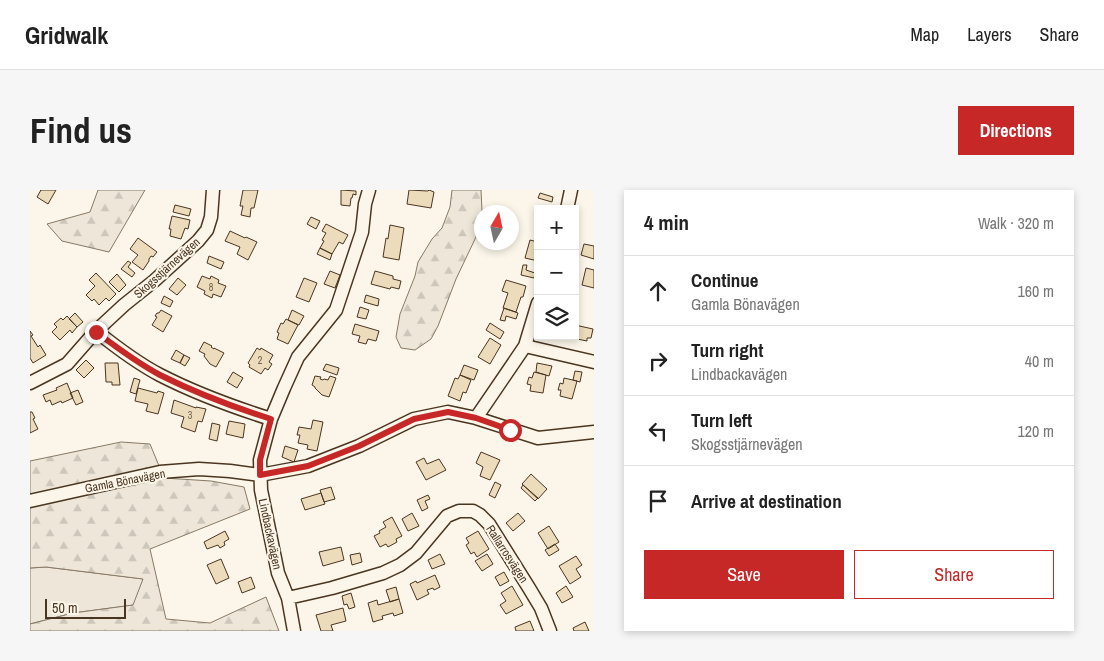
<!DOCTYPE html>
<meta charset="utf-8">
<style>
:root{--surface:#fff;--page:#f6f6f6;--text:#222;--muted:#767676;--line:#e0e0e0;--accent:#c62828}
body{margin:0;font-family:"Archivo Narrow",sans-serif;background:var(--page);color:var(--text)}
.controls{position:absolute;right:15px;top:15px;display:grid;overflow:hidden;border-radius:0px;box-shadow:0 2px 8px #0003}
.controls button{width:45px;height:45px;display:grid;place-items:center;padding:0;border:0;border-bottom:1px solid var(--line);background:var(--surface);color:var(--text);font:25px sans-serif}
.compass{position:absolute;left:444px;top:15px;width:45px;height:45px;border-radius:50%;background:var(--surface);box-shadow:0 2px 8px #0003;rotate:9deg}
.scale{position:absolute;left:15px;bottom:12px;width:81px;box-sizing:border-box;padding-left:5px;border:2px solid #4a3520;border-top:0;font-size:14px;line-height:18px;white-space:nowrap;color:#4a3520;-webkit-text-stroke:4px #fbf6e9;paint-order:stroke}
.stop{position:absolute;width:15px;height:15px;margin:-11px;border:4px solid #c62828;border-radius:50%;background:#fff}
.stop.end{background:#c62828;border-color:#fff;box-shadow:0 1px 5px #0008}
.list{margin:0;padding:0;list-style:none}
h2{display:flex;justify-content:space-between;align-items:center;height:65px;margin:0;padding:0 20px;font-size:21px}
h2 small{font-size:16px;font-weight:400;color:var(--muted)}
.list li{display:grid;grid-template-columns:32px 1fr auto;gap:15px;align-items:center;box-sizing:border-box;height:70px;padding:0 20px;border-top:1px solid var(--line)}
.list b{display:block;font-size:19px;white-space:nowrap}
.list p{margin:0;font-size:16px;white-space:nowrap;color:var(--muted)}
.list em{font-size:16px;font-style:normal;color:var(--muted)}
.actions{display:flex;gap:10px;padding:15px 20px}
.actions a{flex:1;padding:11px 0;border:1px solid var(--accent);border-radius:0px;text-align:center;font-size:18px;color:var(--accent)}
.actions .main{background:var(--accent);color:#fff}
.icon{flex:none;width:28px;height:28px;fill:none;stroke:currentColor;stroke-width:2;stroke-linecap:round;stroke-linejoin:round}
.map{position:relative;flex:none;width:564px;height:441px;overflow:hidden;border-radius:0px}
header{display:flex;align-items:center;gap:30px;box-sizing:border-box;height:70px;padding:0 25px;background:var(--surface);border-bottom:1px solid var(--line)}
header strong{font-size:24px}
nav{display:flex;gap:28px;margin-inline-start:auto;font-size:18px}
.intro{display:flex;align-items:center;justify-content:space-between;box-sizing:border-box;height:120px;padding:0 30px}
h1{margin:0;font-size:35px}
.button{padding:12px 22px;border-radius:0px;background:var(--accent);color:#fff;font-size:18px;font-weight:700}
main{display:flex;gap:30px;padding:0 30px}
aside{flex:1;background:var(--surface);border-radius:0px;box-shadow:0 2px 8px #0003}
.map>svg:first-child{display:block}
</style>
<header>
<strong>Gridwalk</strong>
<nav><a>Map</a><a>Layers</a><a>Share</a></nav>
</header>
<div class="intro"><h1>Find us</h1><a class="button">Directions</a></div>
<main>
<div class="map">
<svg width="564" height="441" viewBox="0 0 564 441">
<defs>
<pattern id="forest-firs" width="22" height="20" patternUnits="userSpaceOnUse" patternTransform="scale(1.25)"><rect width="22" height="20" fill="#ede6d9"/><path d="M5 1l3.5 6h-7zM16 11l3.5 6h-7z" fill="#cdc6ba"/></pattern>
</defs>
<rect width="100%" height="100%" fill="#fbf6e9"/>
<path fill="#ede6d9" stroke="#887966" d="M16,377L114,389L104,415L43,423L0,434V378Z"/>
<path fill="url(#forest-firs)" stroke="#887966" d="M68,0H115L79,62L32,51L17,34L60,22Z
M422,0H451L452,21L446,47L426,89L408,136L401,149L385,160L371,158L366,147L370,124L385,86L388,72L402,49L412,38L420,17Z
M91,252L120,254L134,288L181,291L214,297L220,319L120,359L136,429L180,433L236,407L249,441H0V434L43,423L103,415L113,389L16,377L0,378V271Z"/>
<path fill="#ecdcbc" stroke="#4a3520" d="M10,0H26L18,14L7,7L11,0Z
M213,0H228L224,18H221L220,27L211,25L213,16H210Z
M311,0L326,1V5L323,4L322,8H321L320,16L311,15Z
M379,0L398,1L399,0L404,2L401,18L377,14Z
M510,3L523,7L522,12L508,8Z
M145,15L161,19L159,26L143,22Z
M142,26L160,30L158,39L155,38L151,49L140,46L141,39H139Z
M281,27L290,31L286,39L277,34Z
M296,34L318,45L313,54L309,52L302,64L290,58L294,51L292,50L296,43L292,41Z
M360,35L374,38L369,70L353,67L356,48L358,49Z
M200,41L215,48L216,47L227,52L218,70L207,64L210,57L195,51Z
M108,48L127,62L123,67L121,66L119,69V71L113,80L102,72L108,65L100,59Z
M500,50L508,52V71L495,68Z
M554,54L564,56V69L551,65Z
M290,58L302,64L300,70L287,64Z
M179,66L194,72L191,79L177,73Z
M98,71L101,73L98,77L105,83L102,87L91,79Z
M493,75H497L496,80L505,83L504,88L491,85Z
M556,78L564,80V98L552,95Z
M300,81L310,85L305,98L294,94Z
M345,81L363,86V89L371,91L369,99L361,97L360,99L341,94Z
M66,83L86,104L79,111L76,108L69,115L64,109L62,111L56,105L65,96L59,90Z
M87,84L96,95L89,102L79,92Z
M172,86L180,89L181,86L189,90L188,93L196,96L191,107L183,104L182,108L174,104L175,101L167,97Z
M148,88L156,95L147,105L139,99Z
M274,88L287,93L279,112L266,107Z
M476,90L496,96L493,107H491L486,122L473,118L478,103L472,101Z
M336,105L349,109L348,116L334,112Z
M134,106L143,111L140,117L131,113Z
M330,117L339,120L336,129L327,127Z
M474,118L488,123L486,129L476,126L475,131L470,130Z
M131,120L142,126L133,142L122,135L127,127L125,126L127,123H129Z
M262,120L274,126L269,135L258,130Z
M45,123L53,132L47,137L39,129Z
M37,126L47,137L42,143L40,140L30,150L22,142L27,137L24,134L31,128L33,130Z
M256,129L268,135L258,154L247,149L249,143L247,142L251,133L253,134Z
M460,133L474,142L470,149L456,140Z
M325,134L349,141L346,151L338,149L336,154L328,152L330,146L322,144Z
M545,135L563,139L561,148H557V151L542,148L543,146H545Z
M0,141L3,145L1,146L8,157L10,155L16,165L3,173L0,168Z
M460,148L471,155L460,174L448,167Z
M174,152L182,156L181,157L184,159V158L194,163L186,177L180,174L174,166L175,164L169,161Z
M227,158L230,160L231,158L243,165L239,172L242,174L238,180L235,178L231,184L219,177L220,175L218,173Z
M146,160L154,165L150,173L141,169Z
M154,165L160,168L155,176L150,173Z
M56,170L64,178L54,188L46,180Z
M75,173H88L90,195H82V192H76Z
M507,173L522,176L519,186L506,182Z
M296,174L309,178L307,185L293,180Z
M434,175L448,180L444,190L430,185Z
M545,181L552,182L550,192L543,190Z
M203,182L213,188L207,198L197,192Z
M504,182L516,185L513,203L500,201L501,195L497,194L499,187L502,188Z
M430,185L441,190L436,203L433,202L430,211L418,206L425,188L428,189Z
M285,186L291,187L290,189L293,190L294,189L298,190L300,186L306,188L299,207L292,205L285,198V197L282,195Z
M104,188L110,190L106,204L100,202Z
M534,188L547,191L542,209L530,206L531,200H528L530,193L533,194Z
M37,193L43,208L32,213L31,211L22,215L20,210L16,212L13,205L27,200L26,198Z
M108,198L127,203L128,201L134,203L128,224L116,221L118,214L105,211Z
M48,200L53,212L46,215L40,203Z
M144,210L166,218V217L176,219L172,232L168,231L165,242L151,237L154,227L141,223Z
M0,222H2L5,228L3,229L8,239L0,243Z
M283,230L293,232L287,261L277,259L278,255L268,253L270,245H267L269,237L281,239Z
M199,231L215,234L213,248L196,244Z
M182,233L190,235L187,251L179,249Z
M255,256L268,260L264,272L252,267Z
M451,262L470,270L460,290L450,286L453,277L446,273Z
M394,268L397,274L409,269L416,280L396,290L386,272Z
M501,284L517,299L508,309L492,294Z
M465,292L471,295L465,308L459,305Z
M493,295L508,308L505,311L491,298Z
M301,297L305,309L294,312L290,300Z
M291,303L295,314L275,320L271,309Z
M398,305L400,309L395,311L398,318L392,321L387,310Z
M382,323L389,336L378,341L372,329Z
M488,323L495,331L483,341L476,333Z
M362,327L372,346L366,349L367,352L358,357L356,354L350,357L344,346L350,343L349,341L356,337L353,332Z
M519,336L529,352L518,359L508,343Z
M195,341L199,349L194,352L195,355L190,358L188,355L177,359L174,352Z
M448,341L459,359L447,367L444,362L441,364L436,355L439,353L436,348Z
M525,354L529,360L519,366L515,360Z
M311,357L314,370L293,376L289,362Z
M330,363L332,372L322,375L320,365Z
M410,364L415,374L402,379L398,370Z
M457,364L463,374L452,381L445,371Z
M546,366L552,375L546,379L551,387L540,394L529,376Z
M191,369L199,388L186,394L177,375Z
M474,382L479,391L470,396L465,387Z
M405,385L410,397L404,400L403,398L397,400L399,404L387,410L380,394L386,391L387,393Z
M221,387L225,398L212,403L208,392Z
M482,396L493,415L476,424L470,415L476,411L471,403Z
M536,396L543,407L532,413L526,403Z
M366,397L369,409L360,412L356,400Z
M321,403L325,417L319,419L317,414L314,415L312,406Z
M369,409L373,423L364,426L363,423L352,426L353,429L343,432L338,413L347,410L348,415Z
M313,418L316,431L301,435L303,441H291L286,425Z
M500,431L504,441H486L485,437Z
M555,432L559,441H544L543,438Z"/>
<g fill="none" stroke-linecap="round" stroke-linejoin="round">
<g stroke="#4a3520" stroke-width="15">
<path id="minor" d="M537,19L541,0
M66,141C86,157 107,173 130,185C165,203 203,217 241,229
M495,156L564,172
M0,193L37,174L66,141L94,115L124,91L168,51L177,40L181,27L183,0
M446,228L495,156L508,113
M0,311L130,282L169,279L200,281L230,285L278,276L329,256L384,229L418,222L446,228L508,248L564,242
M258,408L302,398L353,383L370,375L386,363L417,326L429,321H443L450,325L459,334L499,398L511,418L520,441
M264,441L258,408L248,383L231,300L230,270L241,229L254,198L268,167L306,120L332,42L335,14L339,0"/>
</g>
<use href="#minor" stroke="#fbf6e9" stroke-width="12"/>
</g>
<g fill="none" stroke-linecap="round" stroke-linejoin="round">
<path stroke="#c62828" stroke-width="6" d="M66,142C86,157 107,173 130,185C166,203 203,217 241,229L230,270V285L278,276L329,256L384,229L418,222L446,228L480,240"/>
</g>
<g text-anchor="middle" stroke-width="4" stroke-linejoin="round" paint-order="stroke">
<g font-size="10" fill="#725f47">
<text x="181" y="101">8</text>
<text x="230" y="174">2</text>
<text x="160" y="229">3</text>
</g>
<g font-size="12" fill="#4a3520" stroke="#fbf6e9">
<text transform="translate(137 78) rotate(-42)" y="4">Skogsstjärnevägen</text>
<text transform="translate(95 291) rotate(-11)" y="4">Gamla Bönavägen</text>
<text transform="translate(240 344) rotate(78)" y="4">Lindbackavägen</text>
<text transform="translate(477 364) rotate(57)" y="4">Rallarrosvägen</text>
</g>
</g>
</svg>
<div class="controls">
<button>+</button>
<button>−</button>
<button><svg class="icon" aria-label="layers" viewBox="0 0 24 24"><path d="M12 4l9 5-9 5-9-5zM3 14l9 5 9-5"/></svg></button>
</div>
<svg class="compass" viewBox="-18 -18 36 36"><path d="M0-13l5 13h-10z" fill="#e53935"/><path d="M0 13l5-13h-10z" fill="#767676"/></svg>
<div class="scale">50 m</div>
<div class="stop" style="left:480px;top:240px"></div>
<div class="stop end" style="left:66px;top:142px"></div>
</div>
<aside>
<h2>4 min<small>Walk · 320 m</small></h2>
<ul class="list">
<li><svg class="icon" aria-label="ahead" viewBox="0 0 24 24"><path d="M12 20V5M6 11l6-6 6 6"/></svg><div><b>Continue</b><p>Gamla Bönavägen</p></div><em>160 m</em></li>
<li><svg class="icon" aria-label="right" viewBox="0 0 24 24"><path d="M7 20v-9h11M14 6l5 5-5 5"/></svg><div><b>Turn right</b><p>Lindbackavägen</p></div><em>40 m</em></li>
<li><svg class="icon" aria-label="left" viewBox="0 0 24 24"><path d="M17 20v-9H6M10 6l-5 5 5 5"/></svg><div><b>Turn left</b><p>Skogsstjärnevägen</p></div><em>120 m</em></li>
<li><svg class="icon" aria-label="arrive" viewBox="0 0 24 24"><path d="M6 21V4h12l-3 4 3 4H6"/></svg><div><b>Arrive at destination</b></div></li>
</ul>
<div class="actions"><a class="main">Save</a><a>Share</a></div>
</aside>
</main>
